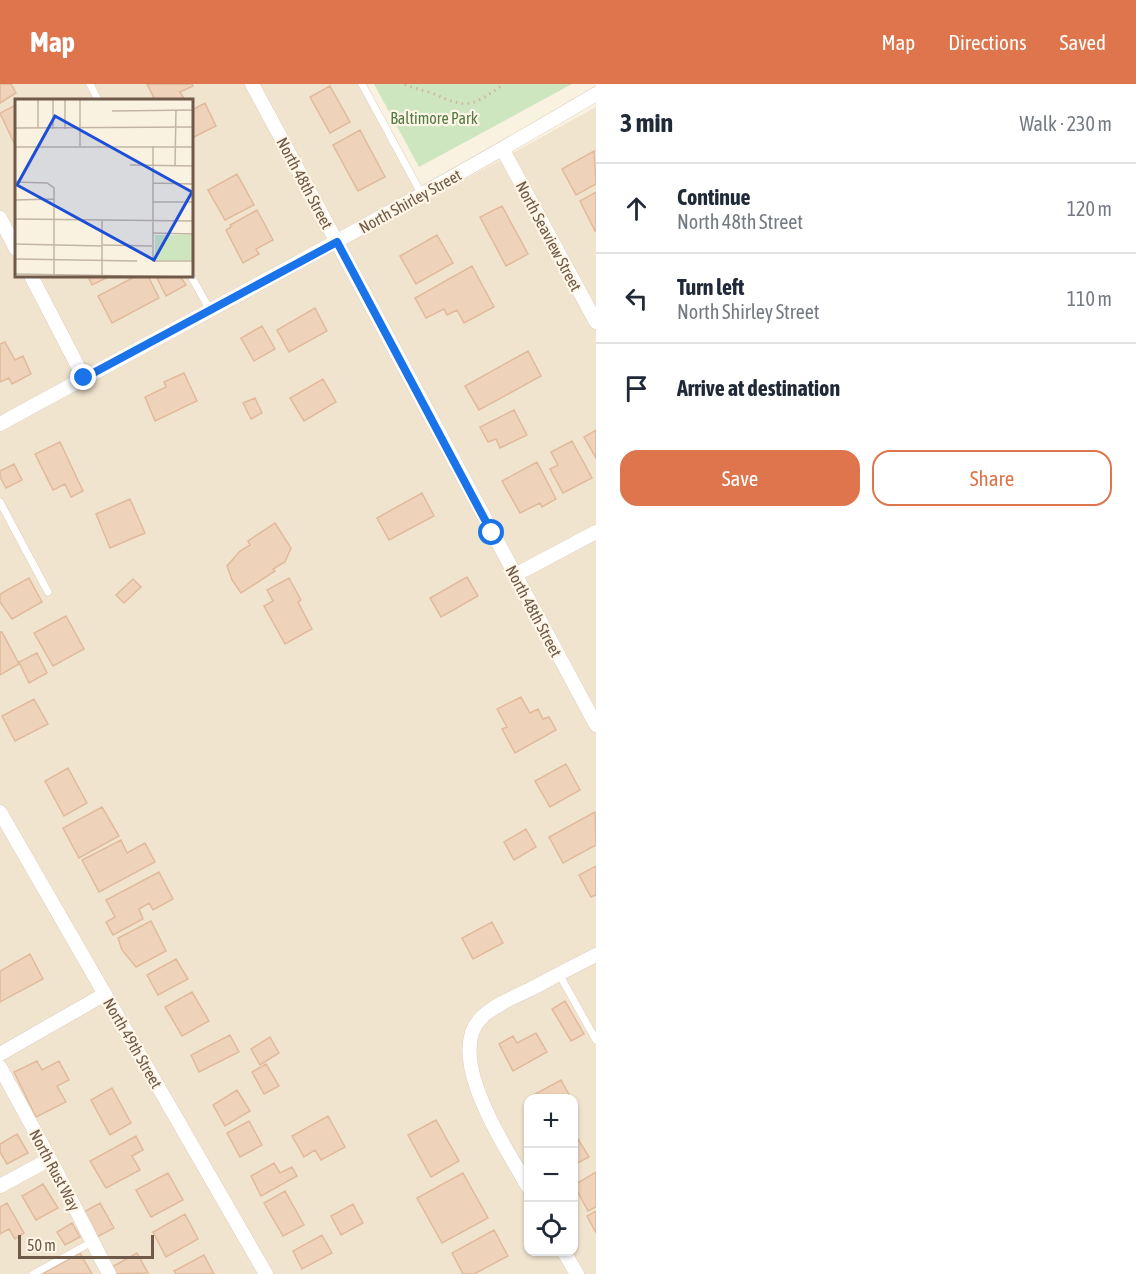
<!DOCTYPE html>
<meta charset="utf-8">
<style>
:root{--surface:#fff;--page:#f6f6f7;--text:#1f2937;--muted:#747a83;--line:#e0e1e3;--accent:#de754c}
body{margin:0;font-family:"Asap Condensed",sans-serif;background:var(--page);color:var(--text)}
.controls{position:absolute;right:18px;bottom:18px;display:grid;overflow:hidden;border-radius:12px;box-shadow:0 2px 4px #0004}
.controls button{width:54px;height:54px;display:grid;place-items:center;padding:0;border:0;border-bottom:2px solid var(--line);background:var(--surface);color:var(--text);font:30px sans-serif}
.scale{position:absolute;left:18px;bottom:15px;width:136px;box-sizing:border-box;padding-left:6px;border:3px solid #6f5949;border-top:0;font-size:16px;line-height:21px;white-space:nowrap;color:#6f5949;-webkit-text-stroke:4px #fef6e6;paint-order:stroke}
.stop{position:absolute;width:18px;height:18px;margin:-14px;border:4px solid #1a73e8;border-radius:50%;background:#fff}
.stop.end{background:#1a73e8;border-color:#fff;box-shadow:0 2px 6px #0008}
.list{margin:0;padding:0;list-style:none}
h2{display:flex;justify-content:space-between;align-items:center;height:78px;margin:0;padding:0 24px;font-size:26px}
h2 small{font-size:20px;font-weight:400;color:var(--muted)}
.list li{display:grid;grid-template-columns:39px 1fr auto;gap:18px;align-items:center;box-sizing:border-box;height:90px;padding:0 24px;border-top:2px solid var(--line)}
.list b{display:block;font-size:22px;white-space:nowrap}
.list p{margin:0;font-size:20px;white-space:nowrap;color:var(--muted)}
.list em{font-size:20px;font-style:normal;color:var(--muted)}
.actions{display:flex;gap:12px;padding:18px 24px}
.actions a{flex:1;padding:14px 0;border:2px solid var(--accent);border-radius:18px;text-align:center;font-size:21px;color:var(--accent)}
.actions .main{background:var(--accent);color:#fff}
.icon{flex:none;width:33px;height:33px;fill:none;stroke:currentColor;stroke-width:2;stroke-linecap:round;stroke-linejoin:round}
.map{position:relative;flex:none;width:596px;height:1190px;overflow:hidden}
header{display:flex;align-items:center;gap:36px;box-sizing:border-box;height:84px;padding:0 30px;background:var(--accent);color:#fff}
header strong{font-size:28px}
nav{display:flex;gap:33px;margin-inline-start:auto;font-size:21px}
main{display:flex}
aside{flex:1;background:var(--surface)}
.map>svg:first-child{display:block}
</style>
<header>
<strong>Map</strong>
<nav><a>Map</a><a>Directions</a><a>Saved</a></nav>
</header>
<main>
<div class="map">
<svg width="596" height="1190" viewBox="0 0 596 1190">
<rect width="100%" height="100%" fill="#faf2e0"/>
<path fill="#f1e4cf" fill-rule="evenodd" d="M0,0H360L424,118L596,23V1190H0ZM16,16H192V192H16ZM528,1014H574V1168H528Z"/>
<path fill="#cde6c0" d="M374,0H572L419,83Z"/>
<path fill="#eed2ba" stroke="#e0ba9b" stroke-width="1.5" d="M0,0H11L16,9L0,19Z
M147,0H192L193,2L180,8L185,16H155Z
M330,2L350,38L330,49L310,13Z
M205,19L216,42L192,54V26Z
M16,21V58L14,59L0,29Z
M360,46L385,93L358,107L333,61Z
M594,67L596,100L576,111L562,85Z
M237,90L254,121L225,136L208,106Z
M596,108V146L595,147L580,117Z
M502,122L528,170L506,182L480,133Z
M257,126L273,156L256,165L259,170L243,179L226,146L231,143L230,141Z
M437,151L453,179L416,200L400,172Z
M472,182L494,223L464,239L457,226L447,231L444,225L426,234L415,214Z
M88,192H110L92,201Z
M136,192H148L159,214L112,239L98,212Z
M156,192H180L186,201L166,212Z
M315,224L327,247L289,268L277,246Z
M262,242L275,265L254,277L241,254Z
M5,258L15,276L23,272L31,290L12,300L9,294L0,298V260Z
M528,267L541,292L479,326L465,302Z
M184,289L197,317L155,337L145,313L166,303L164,298Z
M323,295L336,318L304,337L290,314Z
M255,314L262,329L251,335L243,319Z
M514,326L527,351L500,364L496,355L488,358L480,343Z
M596,346V374L584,353Z
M572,357L592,394L563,409L550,385L558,381L551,368Z
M60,358L83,407L71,413L65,400L53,406L35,370Z
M537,378L556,415L542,423L540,419L520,429L502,397Z
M14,380L22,396L6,404L0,393V387Z
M422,409L434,432L389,456L377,434Z
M130,415L145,449L110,464L96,430Z
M275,439L291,464L285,478L273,485L275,487L241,509L232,496L227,482L240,467L250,461L248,457Z
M467,493L478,512L441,533L430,514Z
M29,494L42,518L12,535L0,518V510Z
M289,494L301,516L298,518L312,545L285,560L264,522L273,517L267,506Z
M133,495L141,503L124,519L116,511Z
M66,532L84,565L53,582L34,549Z
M0,548H2L19,580L0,591Z
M37,569L47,589L29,599L19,578Z
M521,613L530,629L538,625L543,635L549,633L556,646L515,669L502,645L507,643L497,625Z
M34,615L48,640L15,657L2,632Z
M566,680L580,706L550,723L535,697Z
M68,684L87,719L64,732L45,697Z
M102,723L119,752L79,774L63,744Z
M595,728L596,761L563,779L549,753Z
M526,745L536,763L514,776L504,758Z
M121,756L127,769L145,759L155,778L99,808L82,776Z
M596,782V811L591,813L579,791Z
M159,788L173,815L153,826L149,819L139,825L143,835L113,851L106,838L115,833L106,816Z
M151,837L166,867L136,883L122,866L118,854Z
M492,838L503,859L473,875L462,854Z
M30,870L43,895L0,918V887Z
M176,875L188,895L158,911L147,891Z
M192,908L209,937L182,952L165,923Z
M565,917L584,950L571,957L552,925Z
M536,949L547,968L513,987L499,960L513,952L517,959Z
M230,951L239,968L199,988L191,971Z
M270,953L279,969L260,981L251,965Z
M37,977L42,986L59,977L69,996L57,1002L66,1018L36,1033L14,988Z
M266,980L279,1002L264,1010L252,988Z
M561,996L571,1014H528V1016V1014Z
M112,1004L131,1039L110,1051L91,1016Z
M237,1006L250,1027L225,1042L213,1021Z
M328,1032L345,1063L321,1076L315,1066L304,1073L292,1052Z
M436,1036L459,1077L431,1093L408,1051Z
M249,1037L262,1061L240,1073L227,1049Z
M17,1050L28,1069L7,1080L0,1068V1060Z
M136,1052L143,1066L132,1072L140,1086L106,1104L90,1077Z
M578,1055L589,1073L574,1081V1058Z
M274,1079L280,1089L292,1083L297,1092L261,1112L251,1092Z
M596,1088V1123L588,1127L574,1101Z
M168,1089L183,1116L151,1133L136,1106Z
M463,1089L488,1134L442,1159L417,1114Z
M43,1100L58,1124L36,1136L22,1112Z
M285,1107L304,1141L283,1152L264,1119Z
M7,1119L24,1149L15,1155L9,1145L0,1150V1123Z
M100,1119L114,1144L95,1154L82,1129Z
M353,1120L363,1139L341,1151L331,1132Z
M596,1127V1149L587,1132Z
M185,1130L198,1155L166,1173L153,1148Z
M72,1139L80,1153L65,1161L57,1148Z
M494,1146L508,1172L474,1190H463L452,1169Z
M322,1151L332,1169L302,1185L293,1167Z
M80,1169L92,1190H42Z
M137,1169L148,1189L110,1190L108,1185Z
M204,1171L214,1190H176L174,1187Z"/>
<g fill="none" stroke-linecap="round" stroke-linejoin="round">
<g stroke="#decebd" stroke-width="8">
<path id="lane" d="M90,0L98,16
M362,0L421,109
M191,192L210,226
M0,418L48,508
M559,890L596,956
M33,1190L92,1158"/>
</g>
<g stroke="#decebd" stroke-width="15">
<path id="street" d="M252,0L596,641
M503,66L596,238
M0,134L16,165
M31,192L84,294
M0,340C199,231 401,126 596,10
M515,491L596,448
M0,728L266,1190
M0,970L105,910
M0,983L50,1075L109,1190
M0,1102L50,1075
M528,1103C508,1066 441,970 483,932C497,920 514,913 531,905C553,893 574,882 596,871
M564,1168L577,1190"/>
</g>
<path stroke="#d2b59e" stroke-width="3" stroke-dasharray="1.5 4.5" stroke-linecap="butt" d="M405,0C414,5 423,6 432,9C469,26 472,22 504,0"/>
<use href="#lane" stroke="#fff" stroke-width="7"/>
<use href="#street" stroke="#fff" stroke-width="14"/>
</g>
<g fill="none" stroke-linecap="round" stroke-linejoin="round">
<path stroke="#1a73e8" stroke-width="8" d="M84,294L337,158L492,449"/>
</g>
<g text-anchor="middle" stroke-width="4.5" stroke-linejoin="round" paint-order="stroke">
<g font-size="16" fill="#527a45" stroke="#fef6e6">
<text x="434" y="40">Baltimore Park</text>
</g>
<g font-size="16" fill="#6f5949" stroke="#fef6e6">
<text transform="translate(305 99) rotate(62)" y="6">North 48th Street</text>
<text transform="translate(410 117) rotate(-29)" y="6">North Shirley Street</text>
<text transform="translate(549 152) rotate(62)" y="6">North Seaview Street</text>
<text transform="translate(534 527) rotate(62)" y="6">North 48th Street</text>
<text transform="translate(133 959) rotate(60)" y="6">North 49th Street</text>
<text transform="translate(55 1086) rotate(62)" y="6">North Rust Way</text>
</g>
</g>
<g transform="translate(15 15)">
<rect width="178" height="178" fill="#faf2e0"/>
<path d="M140,136H178V161H140Z" fill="#cde6c0"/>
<path fill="none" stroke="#c2b5a4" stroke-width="1.5" d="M50,0V30M65,0V47M97,12L179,11M0,29L179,28M23,29V0M38,30V0M138,47V162H179M0,48H179M115,66L179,67M160,67L161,11M0,83L32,84L39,89V178M138,84L179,85M0,101L39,100M137,103H179M0,120L179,122M137,134L179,135M0,145L87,147M88,146L137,147M0,160L122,162M0,175L176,178M87,176V121"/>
<path fill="#1d4ed8" fill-opacity="0.15" stroke="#1d4ed8" stroke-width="3" d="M40,17L177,93L139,161L2,86Z"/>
<rect width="178" height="178" fill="none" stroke="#6f5949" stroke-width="3"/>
</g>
</svg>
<div class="controls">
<button>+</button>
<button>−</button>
<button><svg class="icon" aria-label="locate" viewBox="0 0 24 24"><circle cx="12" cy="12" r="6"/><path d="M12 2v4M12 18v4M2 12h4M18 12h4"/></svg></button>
</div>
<div class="scale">50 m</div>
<div class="stop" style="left:492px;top:449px"></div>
<div class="stop end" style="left:84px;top:294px"></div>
</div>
<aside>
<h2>3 min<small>Walk · 230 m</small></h2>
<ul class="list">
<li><svg class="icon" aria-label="ahead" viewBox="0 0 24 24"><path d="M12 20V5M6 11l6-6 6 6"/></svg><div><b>Continue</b><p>North 48th Street</p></div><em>120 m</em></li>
<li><svg class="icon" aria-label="left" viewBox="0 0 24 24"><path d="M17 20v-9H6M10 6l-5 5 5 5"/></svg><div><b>Turn left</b><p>North Shirley Street</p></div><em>110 m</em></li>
<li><svg class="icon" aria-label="arrive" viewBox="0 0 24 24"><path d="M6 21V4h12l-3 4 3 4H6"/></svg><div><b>Arrive at destination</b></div></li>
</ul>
<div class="actions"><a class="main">Save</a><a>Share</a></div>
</aside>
</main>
